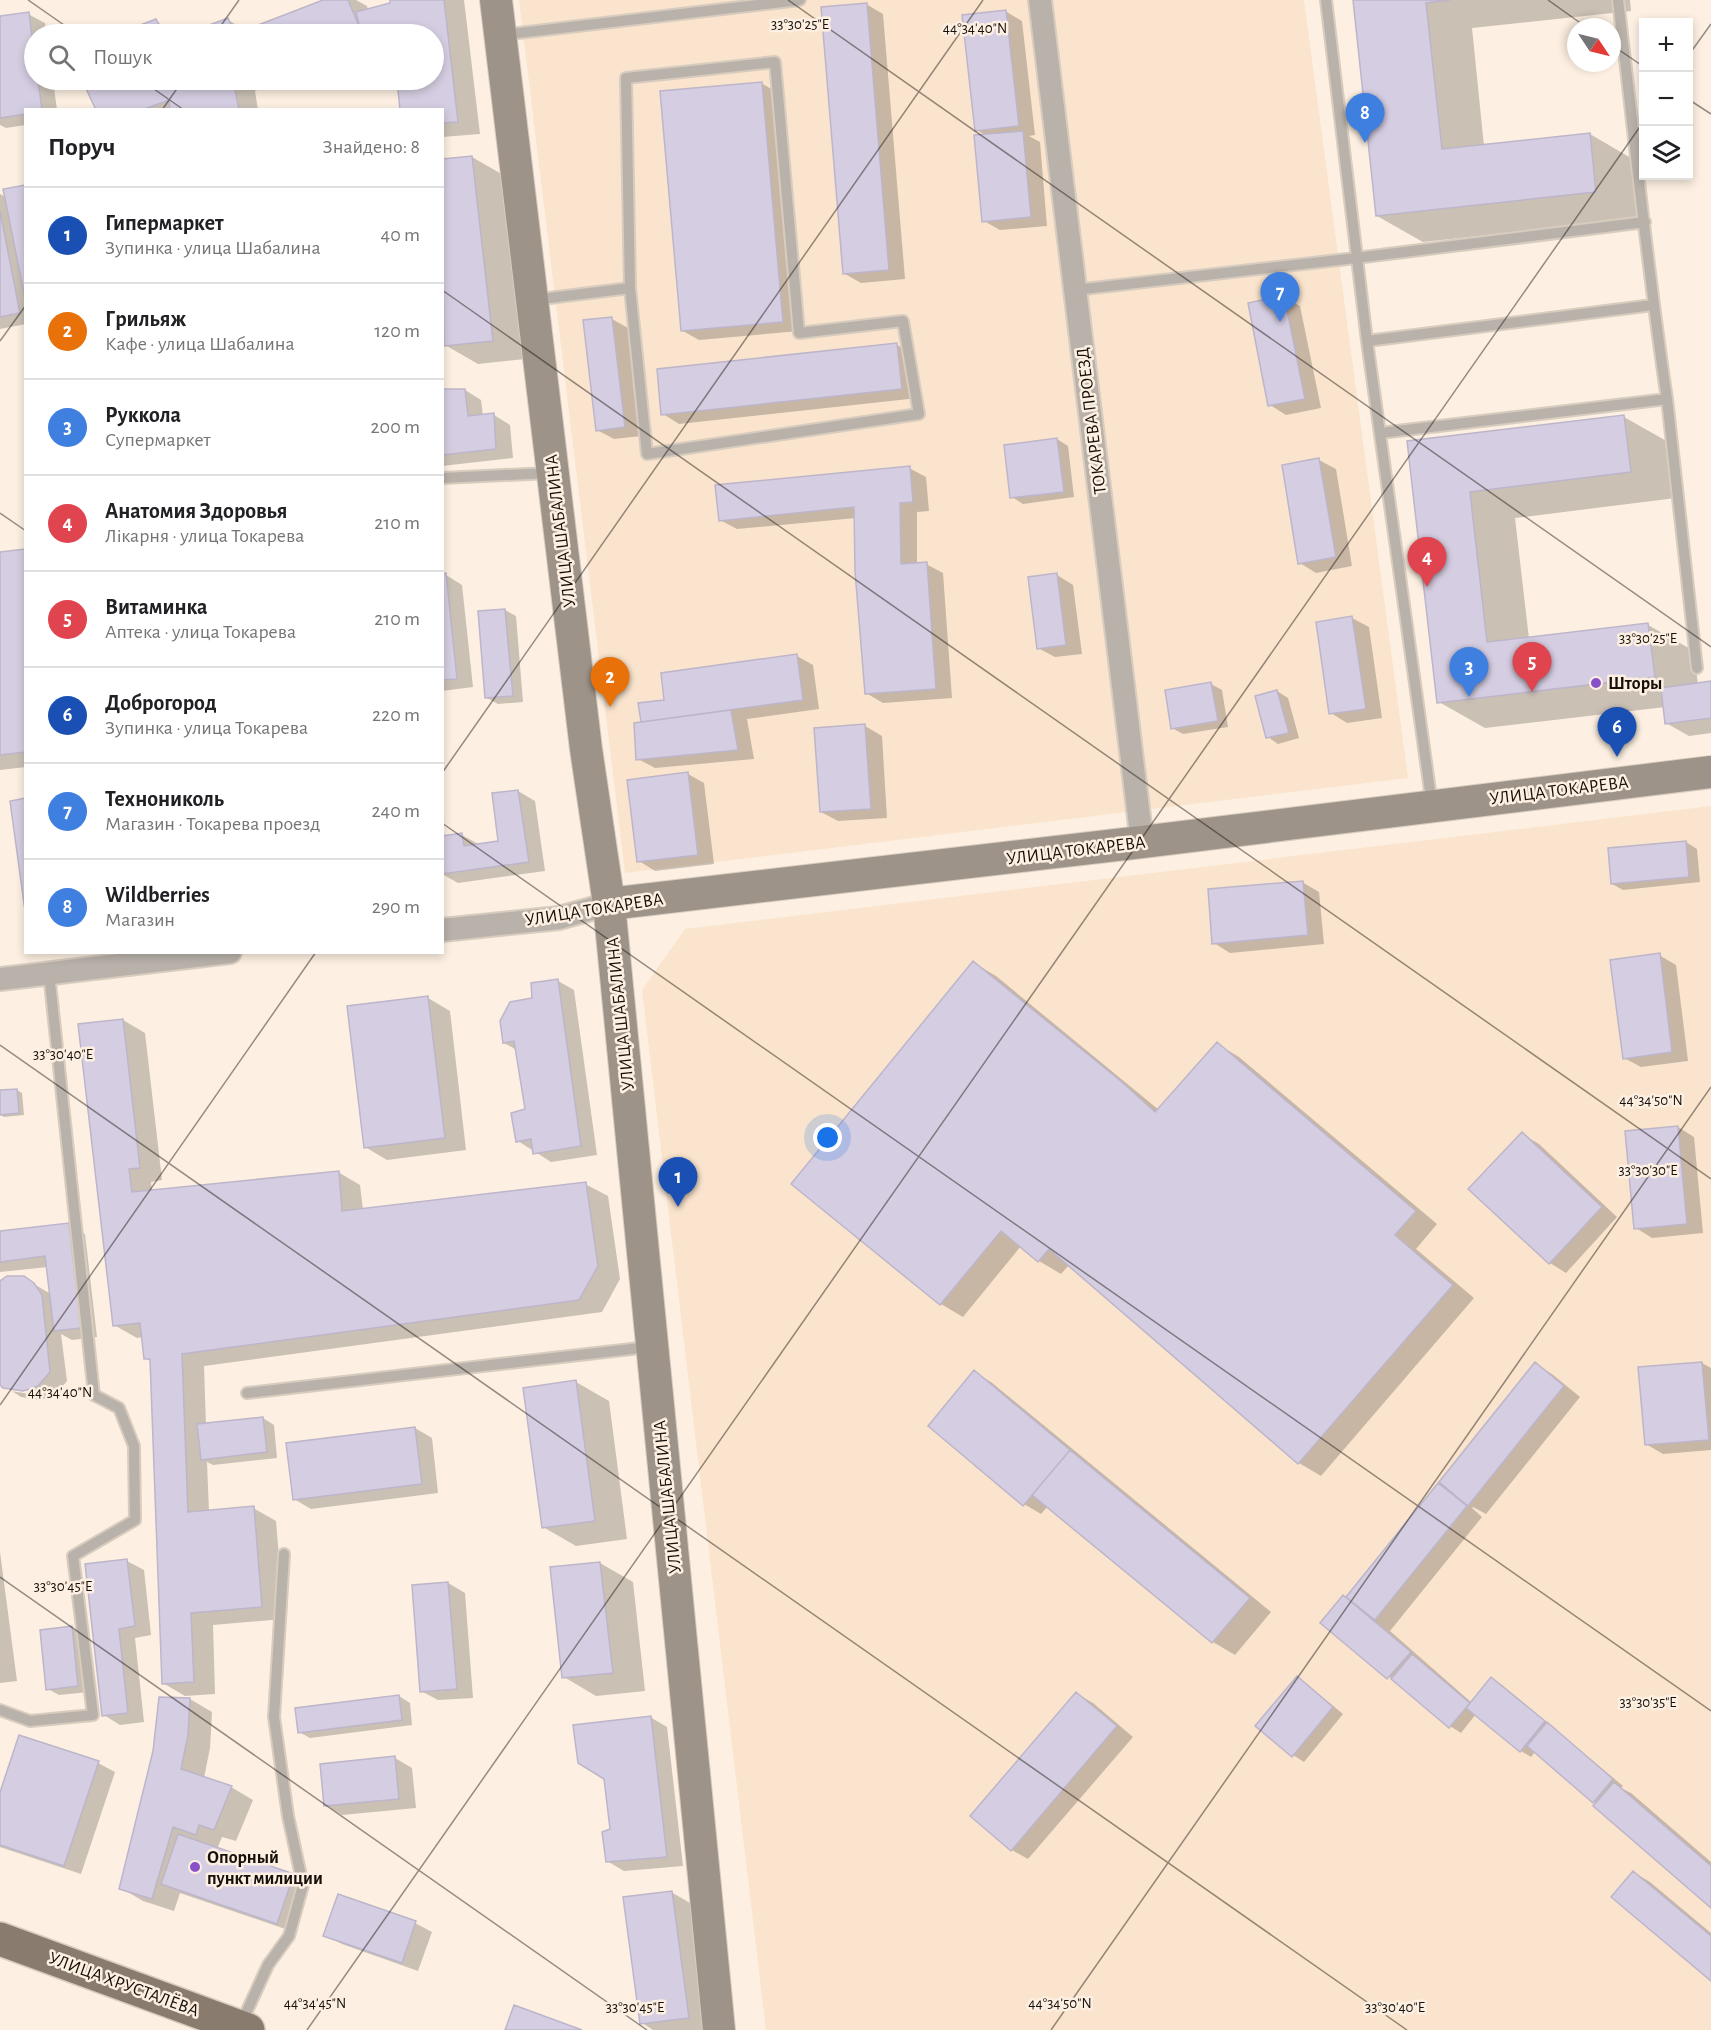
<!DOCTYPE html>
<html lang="uk">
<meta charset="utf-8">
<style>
:root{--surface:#fff;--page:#f6f6f6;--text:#202124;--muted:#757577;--line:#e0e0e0;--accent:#7c3aed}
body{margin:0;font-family:"Alegreya Sans",sans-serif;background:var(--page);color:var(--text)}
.controls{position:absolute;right:18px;top:18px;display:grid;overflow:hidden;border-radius:0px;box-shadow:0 3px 9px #0003}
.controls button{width:54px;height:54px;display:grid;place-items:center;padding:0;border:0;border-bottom:2px solid var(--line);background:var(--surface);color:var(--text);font:30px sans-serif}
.compass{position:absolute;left:1567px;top:18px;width:54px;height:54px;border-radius:50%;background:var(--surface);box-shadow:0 3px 9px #0003;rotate:125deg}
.you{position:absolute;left:828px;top:1138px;width:21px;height:21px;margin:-15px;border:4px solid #fff;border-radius:50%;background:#1a73e8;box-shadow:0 0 0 9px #1a73e833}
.badge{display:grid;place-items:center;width:39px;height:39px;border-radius:50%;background:var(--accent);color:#fff;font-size:20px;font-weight:700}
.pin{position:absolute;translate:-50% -50px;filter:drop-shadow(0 2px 3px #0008)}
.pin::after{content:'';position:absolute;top:32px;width:21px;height:18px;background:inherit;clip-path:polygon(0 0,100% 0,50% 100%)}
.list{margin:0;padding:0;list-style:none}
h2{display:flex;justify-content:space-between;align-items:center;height:78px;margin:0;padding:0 24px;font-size:26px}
h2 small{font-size:20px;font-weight:400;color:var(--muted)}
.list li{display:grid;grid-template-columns:39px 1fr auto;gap:18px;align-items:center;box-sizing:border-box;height:96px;padding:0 24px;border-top:2px solid var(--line)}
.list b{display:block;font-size:22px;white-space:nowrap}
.list p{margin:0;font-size:20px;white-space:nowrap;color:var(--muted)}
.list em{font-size:20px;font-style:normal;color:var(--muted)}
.icon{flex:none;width:33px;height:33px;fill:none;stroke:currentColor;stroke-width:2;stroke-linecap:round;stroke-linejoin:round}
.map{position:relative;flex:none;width:1711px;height:2030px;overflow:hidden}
.search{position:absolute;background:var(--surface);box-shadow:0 3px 9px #0003;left:24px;top:24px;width:420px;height:66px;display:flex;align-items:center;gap:15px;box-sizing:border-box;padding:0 21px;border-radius:33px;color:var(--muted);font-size:22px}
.panel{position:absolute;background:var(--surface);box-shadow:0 3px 9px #0003;left:24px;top:108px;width:420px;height:846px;border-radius:0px}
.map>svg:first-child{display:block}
</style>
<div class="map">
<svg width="1711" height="2030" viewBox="0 0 1711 2030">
<rect width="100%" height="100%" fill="#fdf0e2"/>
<path fill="#fae4cd" d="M519,0H1304L1408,778L625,873Z
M1711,806V2030H766L642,990L685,929Z"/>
<path fill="#0003" fill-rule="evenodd" d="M327,0H356L367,6L368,10L392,4L391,0H464L480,134L442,137V110H401L398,80H434V34H190L228,20L247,31Z
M1354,0H1630L1631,11L1472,28L1484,146L1590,134L1636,161L1642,218L1423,242L1377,216Z
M866,4L883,14L905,279L861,283L845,274Z
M1005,11L1022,21L1035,135L1029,136L1040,142L1047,226L1000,230L984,221L987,136L977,130Z
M28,14L45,23L46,34H34V80H53L57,110H26V125L6,128L0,125V18Z
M155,21L178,34H121Z
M84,80H282L255,91L258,110H98Z
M761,83L778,93L799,331L699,340L683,331Z
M472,157L505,176L525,359L478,364L445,345L442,322V161Z
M26,187V324L0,329V194L7,198Z
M1284,297L1300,306L1321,408L1286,415L1270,405Z
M612,319L628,328L641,436L614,439L597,430Z
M897,345L913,354L918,398L679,424L663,414Z
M442,390H465L481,400L483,416L494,415L510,425L513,458L442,466Z
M1624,417L1670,443L1676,498L1515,518L1529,639L1648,625L1694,651L1698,685L1711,683V733L1689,736L1666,723L1665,707L1485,728L1439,702L1409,442Z
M1057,439L1068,446L1074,497L1023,504L1012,497Z
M1319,460L1336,469L1352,566L1316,573L1300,563Z
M909,468L926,477L929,511L917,512V564H926L943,573L952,698L883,703L866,693L856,518L737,529L720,520Z
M24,550L26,767L0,770V553Z
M442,575H446L462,585L473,687L442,691Z
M1057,575L1073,585L1082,654L1055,657L1038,648Z
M505,610L516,616L523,702L498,704L487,698Z
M1352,618L1369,627L1382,718L1347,723L1331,713Z
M797,656L813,665L819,709L747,719L754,759L655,768L638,759L643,724L640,704L666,701Z
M1211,684L1222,690L1228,727L1183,734L1172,728Z
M1277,691L1288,698L1299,738L1278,744L1268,737Z
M865,726L882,736L887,818L838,821L821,812L816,729Z
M688,774L704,783L714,864L655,871L639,861Z
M518,791L535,801L545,871L458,883L442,874V838L462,835L480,845L500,842Z
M1686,842L1697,849L1700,882L1623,890L1612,884Z
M1302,882L1319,892L1324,944L1230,953L1214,943Z
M1659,955L1676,965L1688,1061L1641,1067L1624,1058Z
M974,963L996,976L1159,1110L1217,1044L1239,1057L1437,1224L1416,1249L1474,1298L1321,1476L1299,1463L1069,1265L1061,1274L1039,1261L1021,1246L963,1317L941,1304L793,1184Z
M558,981L574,990L597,1155L551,1162L518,1141L526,1110L517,1050L504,1043L534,999Z
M428,998L450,1011L466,1150L387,1160L365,1147Z
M123,1020L145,1033L162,1180L151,1182L152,1191L338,1172L360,1185L363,1210L585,1184L608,1196L620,1279L602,1312L204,1366L206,1425L263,1418L274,1425L277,1458L213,1465L207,1462L209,1512L253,1508L276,1521L284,1619L213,1625L215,1694L185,1696L163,1683L152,1362L145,1358L143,1337L137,1338L114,1325Z
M17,1090L22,1093L24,1115L4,1117L0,1114V1091Z
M1678,1127L1694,1137L1703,1233L1652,1238L1636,1228Z
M1522,1134L1539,1144L1617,1217L1566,1273L1550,1263Z
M68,1225L85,1234L97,1337L72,1340L61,1334L67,1381L55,1395L40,1400L21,1397L0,1383V1283L23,1278L51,1294L48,1267L0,1272V1233ZM11,1388L31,1391L30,1394L11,1391Z
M1702,1363L1711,1368V1450L1663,1454L1646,1444Z
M1535,1364L1552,1374L1580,1397L1486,1514L1473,1507L1472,1508L1482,1517L1390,1631L1472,1703L1491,1679L1502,1685L1623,1786L1621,1788L1631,1793L1711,1862V1906L1597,1803L1535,1752L1531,1757L1521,1751L1476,1714L1461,1733L1450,1726L1322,1622L1346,1599Z
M974,1372L991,1382L1271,1612L1235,1655L1213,1642L1048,1506L1041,1514L1024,1504Z
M576,1382L609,1401L627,1539L576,1546L543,1527Z
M415,1428L432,1438L438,1493L311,1509L294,1499Z
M0,1552L17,1681L0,1683Z
M127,1561L144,1570L151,1635L135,1638L144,1722L120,1725L104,1715Z
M600,1563L633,1582L645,1691L596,1696L564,1677Z
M448,1583L465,1593L473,1698L438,1700L421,1691L413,1586Z
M71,1628L82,1634L89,1692L59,1695L48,1689Z
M1297,1678L1308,1685L1343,1714L1304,1762L1293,1755Z
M1077,1694L1093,1703L1133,1737L1028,1859L1012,1850Z
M399,1696L410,1703L412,1725L310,1738L299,1732Z
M190,1699L212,1712L210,1748L204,1778L231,1787L253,1800L236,1841L222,1837L217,1849L293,1875L310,1885L294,1932L180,1893L174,1911L143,1901L121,1888Z
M650,1717L667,1727L683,1866L624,1871L607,1861L612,1830L606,1778Z
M395,1758L412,1768L416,1808L342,1815L326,1805Z
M98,1763L115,1772L81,1874L0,1847V1796Z
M1633,1872L1650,1882L1711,1933V1979Z
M671,1892L704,1911L720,2030H653L642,2023Z
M415,1923L432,1932L418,1971L342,1944L325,1935Z"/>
<path fill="#d5cde1" stroke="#bdb5c9" stroke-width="1.5" d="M323,0H348L359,26L339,34H185L228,18L235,34Z
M390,0H444L458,122L442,123V110H400L397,80H434V34H361L356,12L390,3Z
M1353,0H1450L1426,3L1442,149L1590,133L1596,192L1376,216Z
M867,3L889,270L843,274L821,7Z
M1006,10L1019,126L975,131L962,15Z
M29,12L34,55V80H38L42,110H26V114L0,118V16Z
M156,19L164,34H117Z
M82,80H233L239,110H170L169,100L142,110H96Z
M762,82L783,322L681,331L660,91Z
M1023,131L1031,217L982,222L974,135Z
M472,156L493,341L444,346L442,159Z
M26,185V303L3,189Z
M0,211L20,313L0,317Z
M1284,295L1305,399L1268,406L1248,303Z
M612,317L625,427L596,431L583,320Z
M897,343L902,389L661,415L657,369Z
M442,389H465L468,416L494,413L496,449L442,455Z
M1624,415L1631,472L1470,492L1487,642L1648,623L1655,677L1437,703L1407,441Z
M1057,438L1064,492L1010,498L1004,445Z
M1319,458L1336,557L1298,564L1282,465Z
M910,466L913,502L900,503L901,564L927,562L936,689L865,694L855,571L854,507L719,521L715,485Z
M25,549L26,752L0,755V552Z
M446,573L457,679L442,680V574Z
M1057,573L1066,645L1037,649L1028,577Z
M505,609L513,696L485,698L478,611Z
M1352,616L1366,709L1329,714L1316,622Z
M797,654L803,700L641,722L638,703L664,700L661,673Z
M1711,681V718L1665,724L1661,688Z
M1211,682L1218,721L1171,729L1165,690Z
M1277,690L1289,733L1266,738L1255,696Z
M731,710L738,750L636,760L634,723Z
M865,724L871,809L820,812L814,728Z
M688,772L698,855L637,862L627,780Z
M518,790L529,862L442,874V836L462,833L464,846L498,841L492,793Z
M26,798V918L10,801Z
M1686,841L1689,877L1611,884L1608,848Z
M1303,881L1308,935L1212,944L1208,889Z
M1660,953L1672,1052L1623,1059L1610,960Z
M973,961L1122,1082L1155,1112L1217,1042L1416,1211L1395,1235L1453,1285L1298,1464L1049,1249L1038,1262L1001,1231L940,1305L791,1184Z
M558,979L581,1146L533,1154L531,1139L516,1142L511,1113L525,1109L514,1041L503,1043L500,1021L510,1002L532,998L531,983Z
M428,996L445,1138L364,1148L347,1006Z
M123,1019L140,1168L129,1169L132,1192L339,1171L342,1211L586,1182L598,1266L579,1300L182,1354L188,1512L254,1506L262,1607L191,1613L194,1682L162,1684L150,1359H144L140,1323L113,1326L78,1024Z
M17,1089L19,1113L0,1115V1090Z
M1678,1126L1687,1224L1634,1229L1625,1131Z
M1522,1132L1602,1207L1549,1264L1468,1189Z
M69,1223L81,1328L54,1331L45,1256L0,1262V1231Z
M7,1276H24L34,1283L42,1295L50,1372L38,1386L23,1391L3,1388L0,1385V1281Z
M1535,1362L1564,1386L1468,1506L1439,1482Z
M1702,1362L1709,1440L1645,1445L1638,1367Z
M974,1370L1070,1450L1023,1506L928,1426Z
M576,1380L595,1521L542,1528L523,1388Z
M263,1417L267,1452L201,1460L197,1424Z
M415,1427L422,1484L293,1500L286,1443Z
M1070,1450L1250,1598L1212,1643L1032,1495Z
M1438,1483L1467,1506L1375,1620L1346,1597Z
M127,1559L135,1626L119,1629L128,1713L102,1716L85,1564Z
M600,1562L613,1673L562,1678L550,1567Z
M448,1582L457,1689L420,1692L412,1585Z
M1343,1595L1411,1652L1387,1679L1320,1623Z
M72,1626L78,1686L46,1690L40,1630Z
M1412,1654L1470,1703L1449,1728L1391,1679Z
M1297,1676L1333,1707L1292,1757L1255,1726Z
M1491,1677L1545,1721L1520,1752L1466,1708Z
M1076,1692L1117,1726L1011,1851L970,1816Z
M399,1695L402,1720L298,1733L295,1708Z
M159,1697L190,1698L188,1735L181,1769L232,1786L214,1830L199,1825L196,1835L173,1827L152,1899L119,1889L153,1751Z
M651,1716L667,1857L606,1862L602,1832L610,1829L604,1779L578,1763L573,1725Z
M1547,1722L1613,1779L1593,1803L1527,1746Z
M19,1735L99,1761L64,1866L0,1845V1792Z
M395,1756L399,1799L324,1806L320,1764Z
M1614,1782L1711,1866V1908L1593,1806Z
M178,1834L294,1874L277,1924L161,1884Z
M1633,1871L1711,1936V1981L1611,1897Z
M672,1891L689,2018L640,2024L623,1897Z
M338,1894L416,1921L402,1963L323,1936Z
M514,2005L582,2030H505Z"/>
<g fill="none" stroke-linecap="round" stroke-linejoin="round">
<g stroke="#d8ccbf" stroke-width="14">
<path id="lane" d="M1326,0L1367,341
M502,35L800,0
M1075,290L1356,258L1645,222
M533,300L630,288L647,454L919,414L903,321L799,333L775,62L626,78L630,288
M1667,399L1697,668
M1380,433L1667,399C1647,267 1634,133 1618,0
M442,478L550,473
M1432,805L1367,341L1653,305
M247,1393L649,1347
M0,1710L30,1721L93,1715L73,1556L135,1520L134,1446L119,1408L94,1395L49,973
M241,2024L268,1965L289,1936L303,1885L288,1816L274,1717L284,1554"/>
</g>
<g stroke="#d8ccbf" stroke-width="26">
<path id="street" d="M1040,0L1142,842
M442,930L559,918L609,904
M0,979L230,952"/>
</g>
<g stroke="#d8ccbf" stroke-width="34">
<path id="secondary" d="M496,0L586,749L609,904L719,2030
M609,904L1142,842L1711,772"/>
</g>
<g stroke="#d8ccbf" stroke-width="36">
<path id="primary" d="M0,1939L248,2030"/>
</g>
<use href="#lane" stroke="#b9b2ab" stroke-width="10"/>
<use href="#street" stroke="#b9b2ab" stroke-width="22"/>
<use href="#secondary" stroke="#9d9388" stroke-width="32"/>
<use href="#primary" stroke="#897c6f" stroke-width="33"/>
</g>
<path fill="none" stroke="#16100a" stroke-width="1.5" stroke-opacity="0.45" d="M28,0L77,34M788,0L1711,647M1548,0L1586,27M215,34L239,0M1612,45L1644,67M1688,56L1711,24M141,80L184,110M1688,99L1711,114M162,110L183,80M442,290L1711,1179M0,341L26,305M0,513L26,531M442,773L983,0M442,823L1711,1711M0,1045L1407,2030M0,1405L316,952M0,1577L647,2030M307,2030L1644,121M1051,2030L1711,1087"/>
<g fill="#8951c8" stroke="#fdf0e2" stroke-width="2">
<circle cx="1596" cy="683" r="6"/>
<circle cx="195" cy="1867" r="6"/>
</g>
<g text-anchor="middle" stroke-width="5" stroke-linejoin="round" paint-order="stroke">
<g font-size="18" fill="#16100a" stroke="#fdf0e2">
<text transform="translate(1091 421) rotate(-97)" y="6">ТОКАРЕВА ПРОЕЗД</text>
<text transform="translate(560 531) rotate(-97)" y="6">УЛИЦА ШАБАЛИНА</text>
<text transform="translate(1559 790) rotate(-7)" y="6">УЛИЦА ТОКАРЕВА</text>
<text transform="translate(1076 850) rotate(-7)" y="6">УЛИЦА ТОКАРЕВА</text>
<text transform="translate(594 909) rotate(-9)" y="6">УЛИЦА ТОКАРЕВА</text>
<text transform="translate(620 1014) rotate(-96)" y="6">УЛИЦА ШАБАЛИНА</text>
<text transform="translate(667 1497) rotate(-96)" y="6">УЛИЦА ШАБАЛИНА</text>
<text transform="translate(124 1984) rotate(20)" y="6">УЛИЦА ХРУСТАЛЁВА</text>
</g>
<g font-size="18" font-weight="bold" fill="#16100a" stroke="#fdf0e2" text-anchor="start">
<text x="1608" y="689">Шторы</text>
<text x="207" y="1863">Опорный<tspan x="207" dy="21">пункт милиции</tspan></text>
</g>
</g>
<g font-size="15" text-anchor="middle" fill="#16100a" stroke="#fdf0e2" stroke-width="5" stroke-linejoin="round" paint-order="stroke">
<text x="800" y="29">33°30'25"E</text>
<text x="975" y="33">44°34'40"N</text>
<text x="1648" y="643">33°30'25"E</text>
<text x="63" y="1059">33°30'40"E</text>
<text x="1651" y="1105">44°34'50"N</text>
<text x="1648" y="1175">33°30'30"E</text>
<text x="60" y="1397">44°34'40"N</text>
<text x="63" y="1591">33°30'45"E</text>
<text x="1648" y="1707">33°30'35"E</text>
<text x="315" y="2008">44°34'45"N</text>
<text x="1060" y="2008">44°34'50"N</text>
<text x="635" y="2012">33°30'45"E</text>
<text x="1395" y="2012">33°30'40"E</text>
</g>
</svg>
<div class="controls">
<button>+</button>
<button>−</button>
<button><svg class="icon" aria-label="layers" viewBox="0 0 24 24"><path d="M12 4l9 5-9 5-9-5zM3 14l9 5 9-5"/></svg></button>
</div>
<svg class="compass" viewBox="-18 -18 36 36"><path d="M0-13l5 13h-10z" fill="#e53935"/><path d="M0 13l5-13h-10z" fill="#757577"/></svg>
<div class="you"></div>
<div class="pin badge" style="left:678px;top:1207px;background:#1a4fb4">1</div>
<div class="pin badge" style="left:610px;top:707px;background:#e8710a">2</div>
<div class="pin badge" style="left:1469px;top:697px;background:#3f7fe0">3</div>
<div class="pin badge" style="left:1427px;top:587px;background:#e0444e">4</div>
<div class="pin badge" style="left:1532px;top:692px;background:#e0444e">5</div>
<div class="pin badge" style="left:1617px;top:757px;background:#1a4fb4">6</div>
<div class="pin badge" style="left:1280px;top:322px;background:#3f7fe0">7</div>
<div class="pin badge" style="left:1365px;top:143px;background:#3f7fe0">8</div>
<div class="search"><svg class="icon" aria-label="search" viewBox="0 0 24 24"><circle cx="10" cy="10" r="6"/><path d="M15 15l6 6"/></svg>Пошук</div>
<section class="panel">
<h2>Поруч<small>Знайдено: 8</small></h2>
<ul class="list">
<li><span class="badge" style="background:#1a4fb4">1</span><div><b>Гипермаркет</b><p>Зупинка · улица Шабалина</p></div><em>40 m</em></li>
<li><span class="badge" style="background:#e8710a">2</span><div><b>Грильяж</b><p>Кафе · улица Шабалина</p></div><em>120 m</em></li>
<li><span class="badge" style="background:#3f7fe0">3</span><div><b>Руккола</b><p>Супермаркет</p></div><em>200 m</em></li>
<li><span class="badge" style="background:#e0444e">4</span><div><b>Анатомия Здоровья</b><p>Лікарня · улица Токарева</p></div><em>210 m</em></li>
<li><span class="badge" style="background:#e0444e">5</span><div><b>Витаминка</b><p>Аптека · улица Токарева</p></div><em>210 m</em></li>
<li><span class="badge" style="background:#1a4fb4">6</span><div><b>Доброгород</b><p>Зупинка · улица Токарева</p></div><em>220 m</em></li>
<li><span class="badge" style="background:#3f7fe0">7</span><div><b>Технониколь</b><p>Магазин · Токарева проезд</p></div><em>240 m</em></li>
<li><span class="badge" style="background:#3f7fe0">8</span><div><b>Wildberries</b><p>Магазин</p></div><em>290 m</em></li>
</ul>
</section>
</div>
